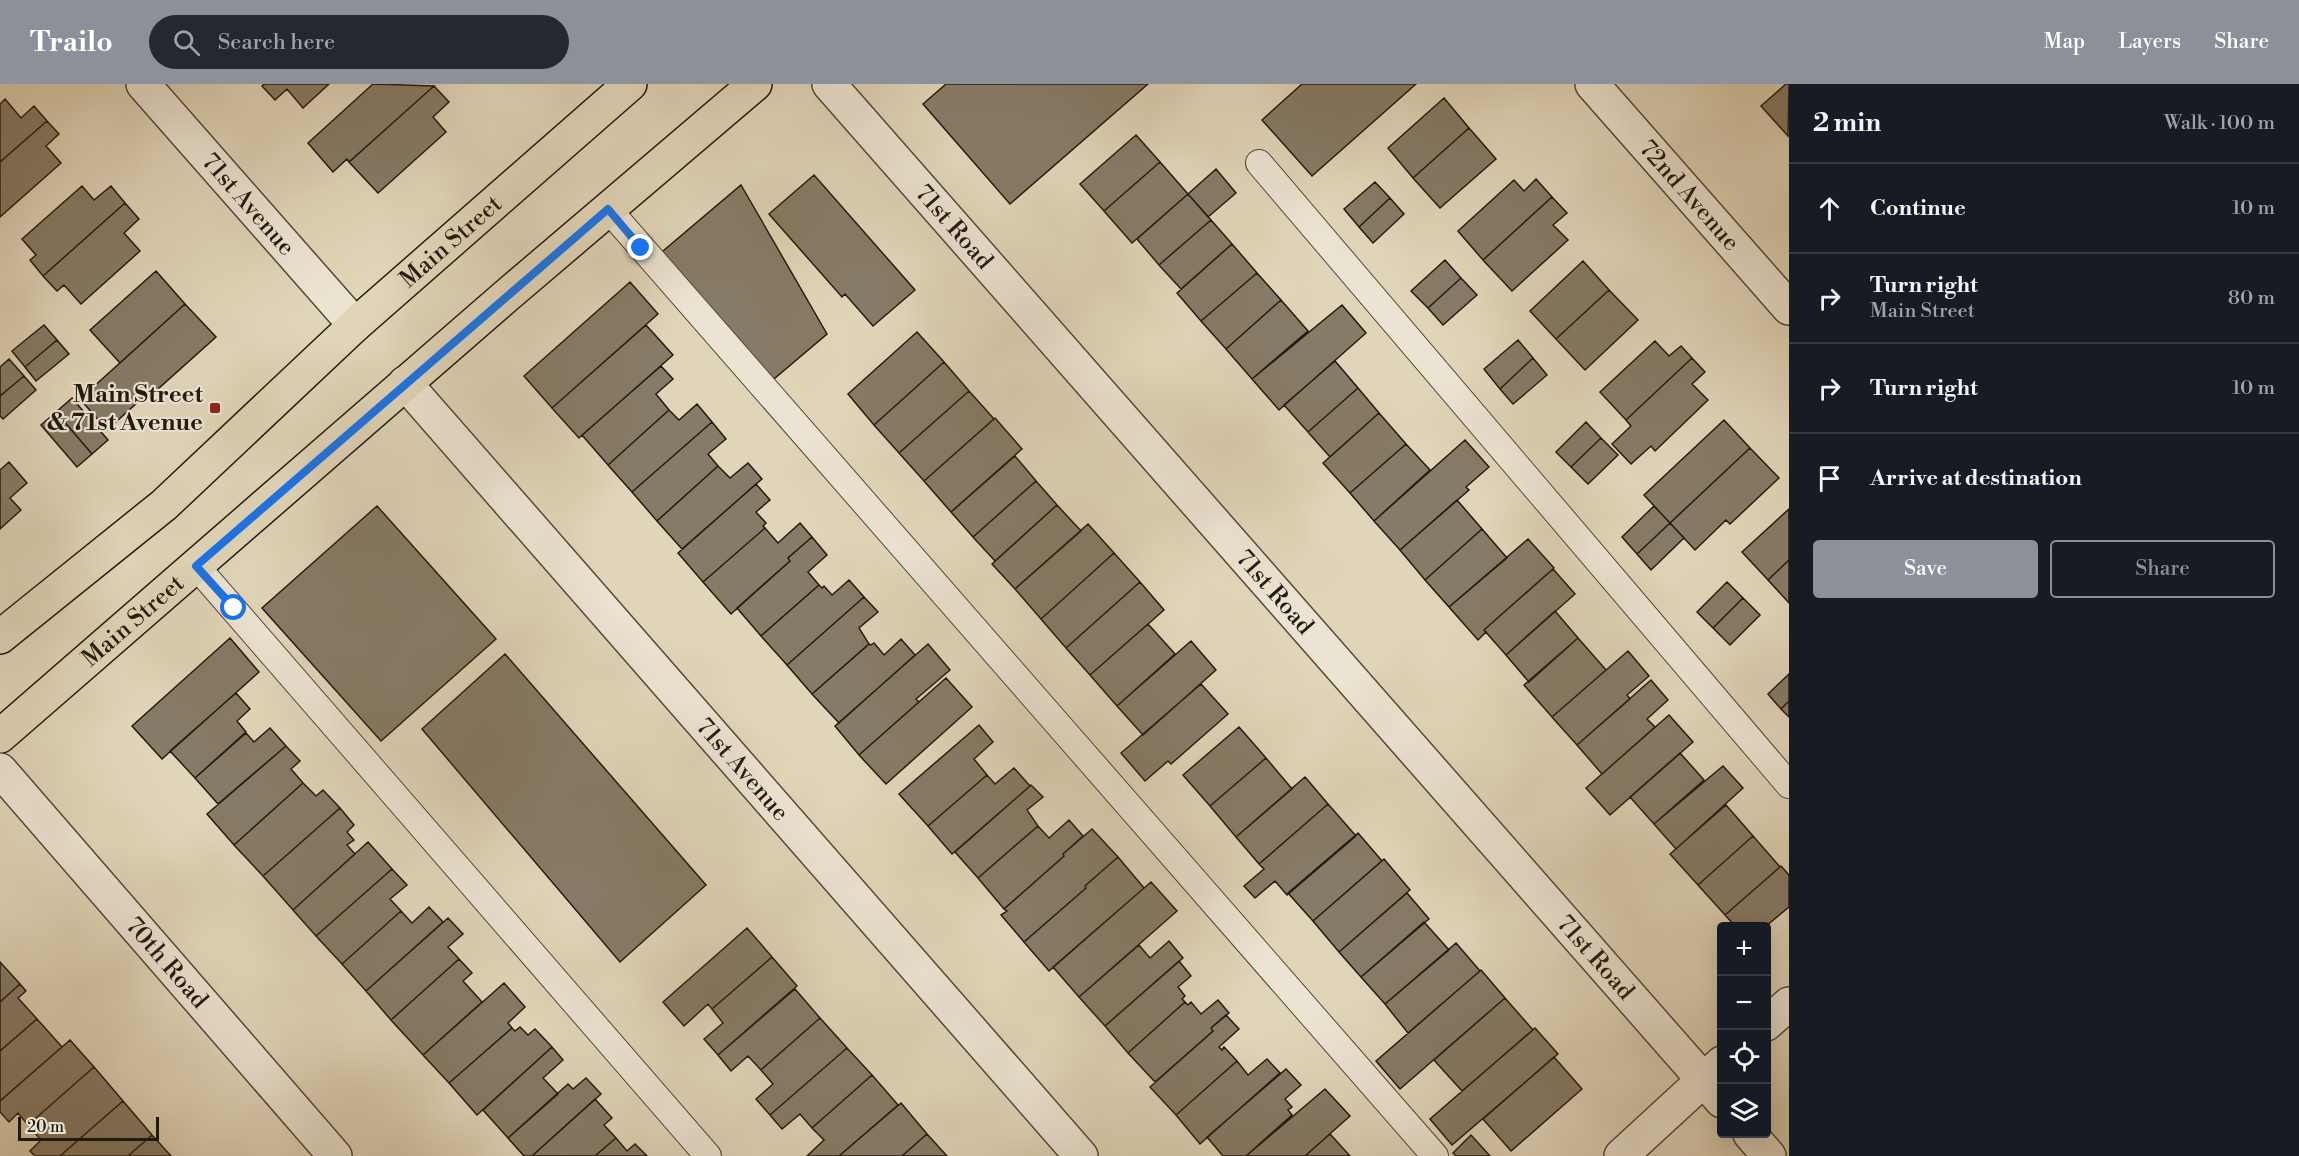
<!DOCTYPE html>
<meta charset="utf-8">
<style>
:root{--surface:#171b24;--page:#242831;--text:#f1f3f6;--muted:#9ea1a6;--line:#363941;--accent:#8c9099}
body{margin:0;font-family:"Libre Bodoni",serif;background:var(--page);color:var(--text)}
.controls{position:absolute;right:18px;bottom:18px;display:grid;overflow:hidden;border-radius:6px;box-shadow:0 6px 24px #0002}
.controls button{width:54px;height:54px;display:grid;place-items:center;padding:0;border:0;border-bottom:2px solid var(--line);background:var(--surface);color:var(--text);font:30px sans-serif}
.scale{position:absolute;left:18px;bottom:15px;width:141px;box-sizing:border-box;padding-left:6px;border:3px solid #231a0e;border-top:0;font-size:16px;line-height:21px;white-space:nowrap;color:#231a0e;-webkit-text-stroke:4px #ece4d2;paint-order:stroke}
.stop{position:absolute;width:18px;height:18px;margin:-14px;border:4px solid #1a73e8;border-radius:50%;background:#fff}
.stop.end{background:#1a73e8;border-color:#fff;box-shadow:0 2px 6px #0008}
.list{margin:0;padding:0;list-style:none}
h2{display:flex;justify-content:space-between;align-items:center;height:78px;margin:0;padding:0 24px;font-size:26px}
h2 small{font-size:20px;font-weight:400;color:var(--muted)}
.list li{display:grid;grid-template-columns:39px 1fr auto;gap:18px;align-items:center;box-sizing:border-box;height:90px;padding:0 24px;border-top:2px solid var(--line)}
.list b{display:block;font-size:22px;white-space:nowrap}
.list p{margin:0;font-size:20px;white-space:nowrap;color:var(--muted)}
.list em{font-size:20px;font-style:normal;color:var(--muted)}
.actions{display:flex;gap:12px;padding:18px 24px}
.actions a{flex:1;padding:14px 0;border:2px solid var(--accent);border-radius:6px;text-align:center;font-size:21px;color:var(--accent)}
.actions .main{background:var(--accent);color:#fff}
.icon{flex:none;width:33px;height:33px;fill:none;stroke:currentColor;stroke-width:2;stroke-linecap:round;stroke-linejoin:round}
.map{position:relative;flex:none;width:1789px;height:1072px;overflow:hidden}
header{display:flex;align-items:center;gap:36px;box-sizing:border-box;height:84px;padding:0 30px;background:var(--accent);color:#fff}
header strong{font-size:28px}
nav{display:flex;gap:33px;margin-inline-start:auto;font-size:21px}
.search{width:420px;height:54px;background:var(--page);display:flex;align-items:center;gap:15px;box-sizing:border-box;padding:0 21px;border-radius:33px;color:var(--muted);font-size:22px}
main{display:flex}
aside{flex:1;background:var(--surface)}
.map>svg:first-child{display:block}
</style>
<header>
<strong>Trailo</strong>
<div class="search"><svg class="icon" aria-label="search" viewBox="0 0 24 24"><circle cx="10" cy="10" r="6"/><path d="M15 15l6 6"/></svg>Search here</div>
<nav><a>Map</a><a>Layers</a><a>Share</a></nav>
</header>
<main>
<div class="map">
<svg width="1789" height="1072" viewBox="0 0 1789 1072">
<rect width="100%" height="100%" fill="#e1d5b9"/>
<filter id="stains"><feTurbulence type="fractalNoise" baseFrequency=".00333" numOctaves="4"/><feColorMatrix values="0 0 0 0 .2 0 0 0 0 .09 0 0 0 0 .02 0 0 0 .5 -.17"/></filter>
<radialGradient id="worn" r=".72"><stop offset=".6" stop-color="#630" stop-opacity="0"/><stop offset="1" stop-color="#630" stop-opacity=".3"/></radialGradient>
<path fill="#867b67" stroke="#231a0e" stroke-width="1.5" d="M264,0H329L303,24L287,5L275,16L262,2Z
M373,0L434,2L349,78L347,75L333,88L308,59Z
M946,0H1148L1010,120L923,20Z
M1302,0H1416L1312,92L1262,36Z
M1786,0H1789L1788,52L1761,22Z
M434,2L449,18L433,33L446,48L378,109L349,78Z
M1444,14L1469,44L1413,94L1388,64Z
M5,15L21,34L34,22L47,37L0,78V20Z
M47,37L59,50L46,62L61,79L0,133V78Z
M1469,44L1496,75L1440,124L1413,94Z
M1136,51L1160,78L1104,127L1080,100Z
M1160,78L1188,110L1132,159L1104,127Z
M1216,85L1236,109L1208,133L1188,110Z
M814,91L915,206L873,242L845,210L842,213L769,130Z
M1536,95L1552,113L1483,176L1458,147L1514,96L1524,107Z
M1375,98L1390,114L1359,143L1344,125Z
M741,101L827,250L768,300L657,172Z
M82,102L94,116L111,102L125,119L43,192L30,176L36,171L22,155Z
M1188,110L1211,136L1159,181L1137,155Z
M1552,113L1567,129L1553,141L1568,156L1512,207L1483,176Z
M1390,114L1404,130L1373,159L1359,143Z
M125,119L139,135L124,149L140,167L81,220L64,201L57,207L43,192Z
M1211,136L1232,160L1181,205L1159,181Z
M1232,160L1257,189L1201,237L1177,209Z
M1445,176L1461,194L1428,224L1411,207Z
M1583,177L1609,206L1556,255L1530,227Z
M156,187L185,220L120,279L90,246Z
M1257,189L1281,216L1226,265L1201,237Z
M1461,194L1477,211L1443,241L1428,224Z
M630,198L658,230L552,324L524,292Z
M1609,206L1638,236L1585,286L1556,255Z
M1281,216L1308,247L1252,295L1226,265Z
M185,220L216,253L149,313L147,310L107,346L80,315Z
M1342,221L1366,249L1279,326L1252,295Z
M44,241L57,256L25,283L12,267Z
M646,241L673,271L579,354L552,324Z
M917,248L944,278L874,341L848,310Z
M57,256L69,270L36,297L25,283Z
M1518,256L1533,274L1500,305L1484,285Z
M1655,257L1669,272L1681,262L1692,274L1626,336L1600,308Z
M1533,274L1547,291L1513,320L1500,305Z
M1692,274L1705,288L1692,300L1708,316L1655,367L1651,362L1631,380L1612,360L1631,342L1626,336Z
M9,275L24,292L0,312V283Z
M1335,277L1358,304L1308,348L1284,321Z
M944,278L969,307L899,369L874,341Z
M661,282L673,295L656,310L669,326L608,381L582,351Z
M24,292L36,306L3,335L0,332V312Z
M1358,304L1379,329L1330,373L1308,348Z
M969,307L994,335L924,397L899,369Z
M72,314L108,356L92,370L56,328Z
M697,320L712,338L632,408L608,381L669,326L679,336Z
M56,328L92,370L77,383L41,341Z
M1379,329L1406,360L1350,409L1323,379Z
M995,334L1022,365L951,428L924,397Z
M1724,336L1750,364L1670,439L1644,411Z
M712,338L726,355L708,370L718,382L657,437L632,408Z
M1586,338L1601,354L1571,383L1556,368Z
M1601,354L1618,371L1588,400L1571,383Z
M1465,356L1489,383L1466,403L1469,406L1400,466L1374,437Z
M1406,360L1430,386L1374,437L1350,409Z
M1750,364L1779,394L1730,440L1726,436L1695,466L1670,439Z
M1015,372L1036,397L973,453L951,428Z
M9,378L27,399L10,414L21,426L0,445V386Z
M748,379L762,395L682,465L657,437L718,382L730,394Z
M1036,397L1057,421L995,477L973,453Z
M756,400L770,416L756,428L766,439L763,442L765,444L703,498L678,469Z
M1457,416L1482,445L1425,496L1400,466Z
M1057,421L1081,447L1015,505L992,480Z
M377,422L496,555L381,657L262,524Z
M1654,422L1670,439L1637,470L1622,453Z
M1789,425V476L1768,496L1742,468Z
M800,439L812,453L788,474L790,477L731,530L703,498L765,444L778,459Z
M1670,439L1684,454L1651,486L1637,470Z
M1088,440L1114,469L1041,535L1015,505Z
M1482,445L1507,474L1449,523L1425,496Z
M812,453L827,471L808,488L819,501L761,552L737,524L790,477L788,474Z
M1528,455L1554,484L1484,546L1486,548L1478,556L1449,523Z
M1114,469L1140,498L1066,564L1041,535Z
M1789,476V519L1768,496Z
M1553,485L1575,510L1506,571L1484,546Z
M849,496L864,513L787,581L761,552L819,501L822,504L824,502L832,511Z
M1140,498L1164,526L1090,591L1066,564Z
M1727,498L1743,514L1713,544L1697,528Z
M864,513L878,528L859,544L869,560L812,610L787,581Z
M1743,514L1760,531L1730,561L1713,544Z
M1555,527L1578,554L1529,598L1506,571Z
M1148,540L1175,570L1117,622L1090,591Z
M230,554L259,588L162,675L132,642Z
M1578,554L1606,586L1552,633L1524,601Z
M901,555L915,571L839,639L812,610L869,560L871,561L874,559L884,571Z
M1191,557L1216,586L1143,651L1117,622Z
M928,560L950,586L916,615L919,618L859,671L835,642Z
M1628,567L1649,592L1627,611L1630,615L1577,661L1552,633Z
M505,570L706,801L620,878L422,645Z
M1789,590V617L1781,625L1768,610Z
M946,594L972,623L886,700L859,671Z
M1651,596L1668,616L1647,635L1655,643L1602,690L1577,661Z
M1201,600L1228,630L1171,680L1168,677L1145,697L1121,669Z
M236,609L250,625L237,637L246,648L195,694L170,667Z
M1789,617V633L1781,625Z
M1669,631L1693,658L1610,731L1586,704Z
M979,641L993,658L974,675L987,691L928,742L899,710Z
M1239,643L1266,674L1210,722L1183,691Z
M270,644L286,662L218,720L195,694L246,649L254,658Z
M286,662L300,677L291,685L303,699L234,761L207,730Z
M1680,669L1704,696L1654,740L1630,713Z
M1266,674L1292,705L1236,753L1210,722Z
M1723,682L1743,704L1676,765L1654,740Z
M1014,684L1030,702L952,770L928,742L987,691L995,700Z
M1305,693L1328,720L1259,780L1236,753Z
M303,699L316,712L323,706L340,724L263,792L234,761Z
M1031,701L1043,713L1027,726L1038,742L978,794L955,768Z
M1328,720L1356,752L1287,811L1275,797L1255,814L1244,802L1264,785L1259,780Z
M1726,721L1753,752L1698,801L1670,770Z
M340,724L354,741L347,748L354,756L347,761L355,770L293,826L263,792Z
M1069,736L1083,752L1063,770L1064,772L1004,825L978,794L1038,742L1049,754Z
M1092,745L1118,773L1085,802L1086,804L1024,858L1001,831L1007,827L1004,825L1064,772L1063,770Z
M1358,749L1382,777L1313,837L1288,809Z
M1753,752L1780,783L1725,831L1698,801Z
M368,758L392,785L316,852L293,826Z
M1118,773L1144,804L1049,887L1024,858L1086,804L1085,802Z
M1384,775L1410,806L1339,868L1313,837Z
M1781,782L1789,791V823L1766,842H1735L1725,831Z
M392,785L407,801L390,815L401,827L342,880L316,852Z
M1151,798L1177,827L1079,913L1053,883Z
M1407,809L1429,835L1361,893L1339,868Z
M429,823L443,838L366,907L342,880L401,827L412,839Z
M448,834L463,850L448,863L459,875L391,936L366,907Z
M1424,838L1449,866L1385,920L1361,893Z
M747,844L772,873L712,925L708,920L684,942L663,918Z
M1169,857L1183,874L1105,942L1079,913L1139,861L1150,874Z
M1456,859L1480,887L1408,949L1385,920Z
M772,873L797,902L718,971L704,955L723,939L712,925Z
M459,875L472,889L463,897L482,918L423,971L391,936Z
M1179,877L1191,892L1178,903L1185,912L1182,915L1185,918L1128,969L1105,942Z
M0,878L20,900L0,918Z
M1481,886L1505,914L1400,1005L1376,977Z
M504,899L525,923L508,939L512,944L449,999L423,971Z
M20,900L26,907L18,914L37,935L0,967V918Z
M795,905L820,934L761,986L748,972L731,987L718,971Z
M1505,914L1533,946L1462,1007L1434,976Z
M1218,916L1229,929L1211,944L1213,947L1155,998L1128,969L1185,918L1188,921L1191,918L1201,930Z
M1226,931L1239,945L1219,963L1222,966L1224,963L1237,977L1176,1031L1150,1003L1213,947L1211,944Z
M820,934L847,964L770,1031L756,1015L773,1000L761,986Z
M37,935L62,963L0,1017V967Z
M520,943L528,951L535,945L552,963L477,1031L449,999L512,944L515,947Z
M1535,944L1558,970L1452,1061L1430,1035Z
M70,956L94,983L28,1041L18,1029L9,1038L0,1028V1017Z
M552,963L563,976L543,994L558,1010L508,1054L483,1026Z
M847,964L872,991L812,1044L800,1030L782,1045L770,1031Z
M1554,973L1582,1005L1511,1067L1483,1035Z
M1267,975L1280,989L1200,1060L1176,1031L1237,977L1248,991Z
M94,983L123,1017L60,1072H35L30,1067L41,1056L28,1041Z
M1286,985L1301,1001L1285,1015L1292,1023L1288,1026L1292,1031L1246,1072H1223L1207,1053Z
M872,991L898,1021L839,1072H807L824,1056L812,1044Z
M586,994L601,1010L532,1072H524L508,1054L568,1000L573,1005Z
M1325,1005L1350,1032L1305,1072H1246Z
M595,1015L612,1034L604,1041L616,1054L595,1072H532Z
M123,1017L152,1051L128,1072H60Z
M901,1019L927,1050L902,1072H839Z
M927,1050L947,1072H902Z
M1330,1050L1350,1072H1305Z
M152,1051L171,1072H128Z
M1471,1051L1490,1072H1456L1453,1069Z
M616,1054L627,1067L635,1060L647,1072H595Z"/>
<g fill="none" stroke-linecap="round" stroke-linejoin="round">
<g stroke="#524939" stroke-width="28">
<path id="service" d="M1259,79L1789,701
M608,125L1435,1072
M196,482L708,1072"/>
</g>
<g stroke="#524939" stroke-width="36">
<g id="minor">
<path id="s1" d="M143,0L355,241"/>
<path id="s2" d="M829,0L1722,1017"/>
<path id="s3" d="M405,299L1081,1072"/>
<path id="s4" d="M0,686L335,1072"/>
<path d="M1750,1050L1769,1072"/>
</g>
</g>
<g stroke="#524939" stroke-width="36">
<g id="tertiary">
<path id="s5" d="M1592,0L1789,224"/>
<path d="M1766,940L1789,920"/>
<path d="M1621,1072L1722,979"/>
</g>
</g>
<g stroke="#231a0e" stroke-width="36">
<g id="primary">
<path id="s6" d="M0,553L164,421L355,241L630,0"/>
<path id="s7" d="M0,652L505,213L755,0"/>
</g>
</g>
<use href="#service" stroke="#ece4d2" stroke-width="26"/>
<use href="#minor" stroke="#ece4d2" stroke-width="33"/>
<use href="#tertiary" stroke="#ece4d2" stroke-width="33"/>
<use href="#primary" stroke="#e1d5b9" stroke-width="33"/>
</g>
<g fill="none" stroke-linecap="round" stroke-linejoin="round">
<path stroke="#1a73e8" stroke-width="8" d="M234,524L196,482L608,125L641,164"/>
</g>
<rect fill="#8f2418" stroke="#ece4d2" stroke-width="2" x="209" y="318" width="12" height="12" rx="3"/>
<g text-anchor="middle" stroke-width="4.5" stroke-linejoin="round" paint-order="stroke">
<g font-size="24" fill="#231a0e" stroke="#ece4d2">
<text dy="8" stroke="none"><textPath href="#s5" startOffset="148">72nd Avenue</textPath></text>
<text dy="8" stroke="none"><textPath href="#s1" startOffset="160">71st Avenue</textPath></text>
<text dy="8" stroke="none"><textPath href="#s2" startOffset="190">71st Road</textPath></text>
<text dy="8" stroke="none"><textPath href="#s6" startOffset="600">Main Street</textPath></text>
<text dy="8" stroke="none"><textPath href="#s2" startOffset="676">71st Road</textPath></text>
<text dy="8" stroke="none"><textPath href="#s7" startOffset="176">Main Street</textPath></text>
<text dy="8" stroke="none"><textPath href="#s3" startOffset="513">71st Avenue</textPath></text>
<text dy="8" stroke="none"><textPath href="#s2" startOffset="1162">71st Road</textPath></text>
<text dy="8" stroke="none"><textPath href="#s4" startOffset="255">70th Road</textPath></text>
</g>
<g font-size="24" font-weight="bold" fill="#231a0e" stroke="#ece4d2" text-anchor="end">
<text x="203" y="318">Main Street<tspan x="203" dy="28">&amp; 71st Avenue</tspan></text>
</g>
</g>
<rect width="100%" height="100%" filter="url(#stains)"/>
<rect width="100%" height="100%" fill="url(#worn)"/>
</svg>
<div class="controls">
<button>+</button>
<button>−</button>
<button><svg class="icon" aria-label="locate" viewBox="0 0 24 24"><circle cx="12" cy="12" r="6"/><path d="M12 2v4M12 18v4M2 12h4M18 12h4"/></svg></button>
<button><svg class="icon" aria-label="layers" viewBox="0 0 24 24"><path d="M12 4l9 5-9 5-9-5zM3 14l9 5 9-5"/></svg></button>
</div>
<div class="scale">20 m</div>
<div class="stop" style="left:234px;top:524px"></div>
<div class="stop end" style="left:641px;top:164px"></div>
</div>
<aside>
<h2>2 min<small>Walk · 100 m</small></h2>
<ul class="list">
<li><svg class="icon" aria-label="ahead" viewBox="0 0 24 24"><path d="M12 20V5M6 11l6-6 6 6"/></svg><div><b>Continue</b></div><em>10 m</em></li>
<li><svg class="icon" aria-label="right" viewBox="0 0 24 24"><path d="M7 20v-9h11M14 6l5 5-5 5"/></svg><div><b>Turn right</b><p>Main Street</p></div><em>80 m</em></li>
<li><svg class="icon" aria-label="right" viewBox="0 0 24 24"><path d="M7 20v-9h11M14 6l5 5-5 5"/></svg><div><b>Turn right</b></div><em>10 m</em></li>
<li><svg class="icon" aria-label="arrive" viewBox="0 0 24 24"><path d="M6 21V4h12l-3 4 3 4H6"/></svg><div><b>Arrive at destination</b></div></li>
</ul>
<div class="actions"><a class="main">Save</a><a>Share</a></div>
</aside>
</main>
